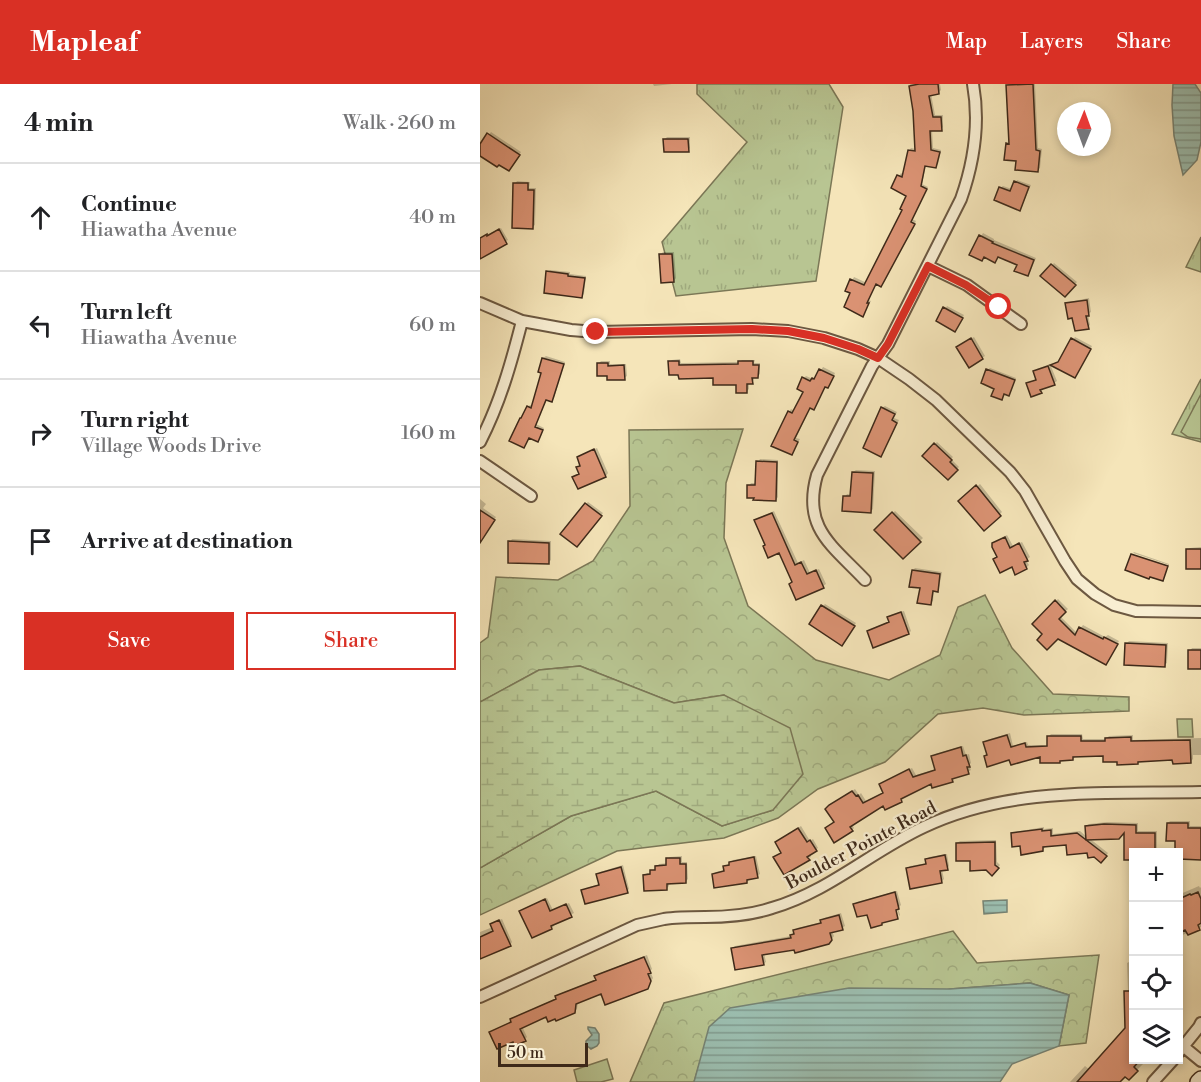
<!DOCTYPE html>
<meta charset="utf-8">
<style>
:root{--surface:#fff;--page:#f6f6f6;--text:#202124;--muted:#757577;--line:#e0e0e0;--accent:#d93025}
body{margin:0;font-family:"Libre Bodoni",serif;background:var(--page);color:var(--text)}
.controls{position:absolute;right:18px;bottom:18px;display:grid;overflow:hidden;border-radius:0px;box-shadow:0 3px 9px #0003}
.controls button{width:54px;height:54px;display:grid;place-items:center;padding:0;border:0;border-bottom:2px solid var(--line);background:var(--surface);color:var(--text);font:30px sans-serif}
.compass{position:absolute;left:577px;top:18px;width:54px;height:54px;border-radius:50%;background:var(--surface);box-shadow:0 3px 9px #0003;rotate:1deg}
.scale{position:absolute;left:18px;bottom:15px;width:90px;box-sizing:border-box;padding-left:6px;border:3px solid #3e2919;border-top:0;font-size:16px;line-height:21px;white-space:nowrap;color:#3e2919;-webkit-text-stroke:4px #f8eed2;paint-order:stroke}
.stop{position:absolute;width:18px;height:18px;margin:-14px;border:4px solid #d93025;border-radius:50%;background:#fff}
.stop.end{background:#d93025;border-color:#fff;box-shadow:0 2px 6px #0008}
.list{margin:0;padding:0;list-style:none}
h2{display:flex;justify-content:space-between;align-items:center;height:78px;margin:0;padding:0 24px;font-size:26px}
h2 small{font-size:20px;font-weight:400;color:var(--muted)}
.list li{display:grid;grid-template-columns:39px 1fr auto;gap:18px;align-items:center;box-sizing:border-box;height:108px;padding:0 24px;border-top:2px solid var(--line)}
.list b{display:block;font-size:22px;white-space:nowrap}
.list p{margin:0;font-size:20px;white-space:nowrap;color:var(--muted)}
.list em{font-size:20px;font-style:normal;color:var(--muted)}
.actions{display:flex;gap:12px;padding:18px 24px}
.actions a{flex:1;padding:14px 0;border:2px solid var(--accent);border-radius:0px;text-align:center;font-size:21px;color:var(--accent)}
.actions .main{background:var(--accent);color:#fff}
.icon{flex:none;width:33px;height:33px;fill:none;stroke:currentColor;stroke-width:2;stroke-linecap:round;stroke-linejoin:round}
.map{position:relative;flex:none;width:721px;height:998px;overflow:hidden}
header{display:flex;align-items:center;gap:36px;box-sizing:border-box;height:84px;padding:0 30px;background:var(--accent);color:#fff}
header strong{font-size:28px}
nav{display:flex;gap:33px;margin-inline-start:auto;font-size:21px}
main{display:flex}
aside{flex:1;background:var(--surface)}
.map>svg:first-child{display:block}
</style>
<header>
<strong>Mapleaf</strong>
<nav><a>Map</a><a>Layers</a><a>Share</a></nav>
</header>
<main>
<aside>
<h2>4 min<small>Walk · 260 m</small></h2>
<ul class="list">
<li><svg class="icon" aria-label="ahead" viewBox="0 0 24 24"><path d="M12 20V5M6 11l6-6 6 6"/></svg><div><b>Continue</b><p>Hiawatha Avenue</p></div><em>40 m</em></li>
<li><svg class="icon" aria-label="left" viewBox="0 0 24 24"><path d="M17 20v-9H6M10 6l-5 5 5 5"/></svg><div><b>Turn left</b><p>Hiawatha Avenue</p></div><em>60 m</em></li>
<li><svg class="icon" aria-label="right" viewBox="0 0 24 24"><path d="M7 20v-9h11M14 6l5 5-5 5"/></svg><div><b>Turn right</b><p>Village Woods Drive</p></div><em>160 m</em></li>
<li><svg class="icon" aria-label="arrive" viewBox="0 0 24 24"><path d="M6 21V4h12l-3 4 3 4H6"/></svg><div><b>Arrive at destination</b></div></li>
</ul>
<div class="actions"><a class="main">Save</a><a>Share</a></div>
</aside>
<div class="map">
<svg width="721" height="998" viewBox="0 0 721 998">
<defs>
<pattern id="forest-crowns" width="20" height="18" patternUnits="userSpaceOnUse" patternTransform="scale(1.5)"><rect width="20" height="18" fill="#b8c592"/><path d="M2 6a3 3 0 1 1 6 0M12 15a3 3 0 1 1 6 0" fill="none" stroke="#9fa97d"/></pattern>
<pattern id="wetland-marsh" width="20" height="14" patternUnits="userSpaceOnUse" patternTransform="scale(1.5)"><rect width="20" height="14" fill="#b8c592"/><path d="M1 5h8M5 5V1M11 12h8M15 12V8" fill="none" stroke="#9fa97d"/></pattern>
<pattern id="park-tufts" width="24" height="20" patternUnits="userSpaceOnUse" patternTransform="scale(1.5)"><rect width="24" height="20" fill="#b8c592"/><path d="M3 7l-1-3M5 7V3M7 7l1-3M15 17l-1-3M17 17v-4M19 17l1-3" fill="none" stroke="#9fa97d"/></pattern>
<pattern id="water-rules" width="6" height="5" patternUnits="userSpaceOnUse" patternTransform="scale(1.5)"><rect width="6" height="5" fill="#9cbfb1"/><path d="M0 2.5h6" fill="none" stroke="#819b8f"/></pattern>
</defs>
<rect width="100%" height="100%" fill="#f5e5b9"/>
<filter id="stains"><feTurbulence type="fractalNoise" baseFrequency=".00333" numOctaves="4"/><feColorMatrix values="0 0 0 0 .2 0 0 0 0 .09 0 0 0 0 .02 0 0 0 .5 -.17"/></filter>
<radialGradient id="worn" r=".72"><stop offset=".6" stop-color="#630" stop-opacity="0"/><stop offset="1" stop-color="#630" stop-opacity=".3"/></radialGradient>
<path fill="url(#forest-crowns)" stroke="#7b7756" stroke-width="1.5" d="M263,345L246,399L244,454L268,522L336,576L409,596L460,571L478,523L505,511L532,564L573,610L649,613V627L544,631L503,624L458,630L405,678L338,705L298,734L244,754L137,767L0,831V784L91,732L176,707L242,742L293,726L244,611L194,619L100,582L59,586L0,618V559L8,553L16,493L78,496L113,477L150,422L149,346Z
M473,847L497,879L619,871L606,959L579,962L589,911L550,899L470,905L222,971L214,998H150L184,919Z"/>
<path fill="url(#wetland-marsh)" stroke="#7b7756" stroke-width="1.5" d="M100,582L194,619L244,611L310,644L323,690L293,726L242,742L176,707L91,732L0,784V618L59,586Z"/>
<path fill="url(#park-tufts)" stroke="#7b7756" stroke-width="1.5" d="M217,0H349L363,23L336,197L196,212L182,158L267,58L217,10Z
M721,153V188L706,183Z
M721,295V358L692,350Z"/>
<path fill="#b8c592" stroke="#7b7756" stroke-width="1.5" d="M721,310V355L708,353L701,348Z
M697,635H712L713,653H698Z
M127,975L133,995L121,998H97L94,986Z"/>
<path fill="url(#water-rules)" stroke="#768374" stroke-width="1.5" d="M693,0H715L721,9V58L717,76L703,91L694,52L692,21Z
M527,816V828L504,830L503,817Z
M550,899L589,911L579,962L532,980L520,998H214L229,943L250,924L369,904L470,905Z
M108,943L115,944L119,950V959L117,962L111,965L106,961V957L112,951L108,945Z"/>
<path fill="#0003" d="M173,0H192L174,2Z
M430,0H460L461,6L459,8L451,10L455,31H463V43L461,45L452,46L453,64L461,66L458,80L456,82L446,80L442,100L448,103L432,135L436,137L404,199L401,201L397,199L388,216L391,217L383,231L372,209L367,206L374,193L387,199L424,125L428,111L419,92L421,89L424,91L429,67L431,64L436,65L435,27Z
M529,0H555L558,64L562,65L560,84L557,87L538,76L528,60L530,57L527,2Z
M11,48L41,68L31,83L0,70V63Z
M187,53H210V64L208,66L185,55Z
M537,96L551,101L542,122L540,125L520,104L523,102L532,105Z
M37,97L50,98L49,104H56L55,141L52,143L35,100Z
M21,144L28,156L0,173V154Z
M503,149L514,155V156L556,174L550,188L548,190L539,180L519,172L515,177L505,172L491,170Z
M183,168H194L196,194L194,197L180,171Z
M574,179L597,198L585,211L563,192Z
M70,186L90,188V190L106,192L104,210L102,212L68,188Z
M609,214L611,228L608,230L610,241L608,243L587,220L589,218Z
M467,222L484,231L477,243L458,236Z
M494,253L505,272L489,282L480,261Z
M595,253L612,262L597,290L573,280L581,276Z
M66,272L85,278L74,314L72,316L67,315L56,340L64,344L60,354L57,356L50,353L44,362L48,323L50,321L53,322L63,288V274Z
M200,275L201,279L260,278L262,276H275L274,279H280V290L278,292H274V296L272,298H269V305L267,307L258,299L234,292L200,293L190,278L192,276Z
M121,277H130V280H146L147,292L144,294L129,290L118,280Z
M570,280L577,297L574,299L563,304V305L561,308L548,300L557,295L555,288L557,285Z
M343,283L355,289L350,300L346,302L331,322L316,354L320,355L311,370L309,328L311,325L315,327L325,307L324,294L326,292L333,295L336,292L337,293Z
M510,284L536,294L531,307L528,310L525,309L522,315L507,286Z
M405,322L417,328L414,334L419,336L403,369L402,324Z
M457,358L473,373L471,375L479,383L468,393L444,371Z
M117,364L128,389L126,392L99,403L94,393L100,389L102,381L98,373Z
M280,375L298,376V413L296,416L269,402L271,399H277L278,378Z
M376,386L395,387L393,425L390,428L365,413L367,410L372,411L373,388Z
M500,400L522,428L504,445L480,418Z
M0,415L6,420L3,424L16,433L7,446L0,445Z
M108,418L123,429L99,459L106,420Z
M294,427L318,479L324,476L330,489L339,485L346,500L343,502L314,497L300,467L276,436L278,434Z
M415,427L443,454L423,473L396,446Z
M527,451L533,462L542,458L550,473L546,476L549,481L546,484L533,482L518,472L513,459Z
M32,455L71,457V476L69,478L30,458Z
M721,463V486V484L707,466L710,464Z
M654,468L689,480V481L653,469Z
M435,484L462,488L459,504L457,507L454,506L453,517L450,519L433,486Z
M578,515L588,525L580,532L597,549L603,541L625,553L628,551L639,557L628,577L578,553L564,550L554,540Z
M345,520L376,539L364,557L343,522Z
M424,527L431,547L429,549L389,547L391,545L410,537L411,531Z
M649,557L688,559L687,579L684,581L646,560Z
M712,564H721V584L710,567Z
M530,649L533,662L547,658L548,661H568V653L571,650H602L603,655H626L629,652L653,651V656L721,654V671H713V675L710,678L694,675L639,676L625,671L596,672L593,675L561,671L530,674L508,670L505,658L507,656Z
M483,662L486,671L489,670L491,679L489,681L491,686L488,688L474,693L475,694L472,697L452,698L423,713V714L421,717L404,720L372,740L374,744L372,746L355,738L349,722L375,705L379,711L381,709L386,717L404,708L403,698L432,684L436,691L456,685L452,673L455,670Z
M690,737H710V742H721V774H698V768H697V756L688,739Z
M627,738L658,739V747H677V768H654L646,746L609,754L628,769L624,775L608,767L587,759L565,761V763L563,766L542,760L533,750L535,748L564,743V745L573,744V750L600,747L607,753L606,742L609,740Z
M321,742L330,757L333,755L338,764L329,770L331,772L330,774L325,766L303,768L297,758Z
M516,756L517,778L520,781L512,790L491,775L477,759L480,757Z
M467,770L469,782L467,785L462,786L464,795L462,797L427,785L430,782L447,779V776L449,773Z
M202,772V778H207L208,795L206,797L189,798V802L186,805L165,791L167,789H172V787L177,784L179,780L188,779V775L190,773Z
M276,772L280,790L267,797L233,790L236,788L245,786V782L251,779L253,776Z
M143,781L149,805L147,807L103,806L106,804L120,800L118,790L120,788Z
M719,802L720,804L721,803V843L698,853V811Z
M417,807L421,821L418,824L420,831L419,832L416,818L401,840L388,829L375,820L377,818Z
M67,814L73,826L89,819L94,829L73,840L74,842L71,844L41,827L43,825Z
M361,829L365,842L362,844L352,847L354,852L351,856L284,869L286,878L283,880L253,864L255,862L311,852L317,844L342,838V836L344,834Z
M22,835L32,858L30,861L0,874V848L18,841L14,838Z
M654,867V927H646V908L648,906L647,879L649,878V872Z
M167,871L172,885L170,887L173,894L167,904L122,908L98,918L97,925L94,928L67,931L42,942L47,953L45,955L33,956L11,948L32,937L31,935L34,933L78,914L79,910L117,895L116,892L118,890Z
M654,937V976H667L649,994L645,991L639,998H590L605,982L610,986Z"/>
<path fill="#da9273" stroke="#3e2919" stroke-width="1.5" d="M439,0H458L459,10L449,12L453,33H461L462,47H450L451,66L460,68L456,84L445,82L441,102L447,105L431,138L435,140L401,203L396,200L387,219H389L383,233L364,223L370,209L365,207L370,195L384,201L422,126L420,125L426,112L411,104L417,91L422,93L428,66L435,67L433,27L429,2Z
M553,0L556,66L560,67L558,88L535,86L536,77L524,76L526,59L529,60L526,1Z
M7,49L40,71L29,87L19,81L17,83L0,72V60Z
M183,55H208L209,68H184Z
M534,97L549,103L540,127L514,116L519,103L530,107Z
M33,99H48V106H54L53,145L32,144Z
M19,145L27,160L0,175V154L7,150V152Z
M499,151L513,158L512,159L554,176L548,192L534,187L537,181L518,173L515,179L504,173L502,177L489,171Z
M179,170H192L194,198L181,199Z
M571,180L596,201L585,213L560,192Z
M66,187L88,190V192L105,194L102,214L64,209Z
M607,216L609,232H606L609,245L595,247L592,234L588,235L585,219Z
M463,223L483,234L475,248L456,237Z
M491,254L503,275L489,284L476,263Z
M591,254L611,265L595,294L570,281L578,278Z
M62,274L84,280L72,318L66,316L55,343L63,346L58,358L49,354L44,364L29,357L40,334H41L47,322L51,324L61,289L58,288Z
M188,277H199V281L258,280V277H273V281H279L278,294H272L273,300H267V309H256V301H233V294L199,295L198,291H189Z
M117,279H128V282L144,281L145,296H127V292H117Z
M568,282L575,301L560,306L562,309L551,313L546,299L556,296L553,287Z
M339,285L354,292L348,304L345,303L334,326L330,324L314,356L318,358L312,371L291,362L308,327L312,329L323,308L317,305L322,293L330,297L332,294L334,295Z
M506,285L535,296L529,312L524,310L522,316L511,312L514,305L501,299Z
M401,323L415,330L412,336L417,339L401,373L383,364Z
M454,359L472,376L470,378L478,386L468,396L442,372Z
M114,365L126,393L98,405L92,393L99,390L96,383L100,382L97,373Z
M276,377L297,378L296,417L273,416L274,414H267V401H275Z
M372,388L393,389L391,429L362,427L363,412H370Z
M496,401L521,432L504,447L478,417Z
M105,419L122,432L97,463L80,450Z
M0,426L15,436L0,459Z
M412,428L441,458L423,475L394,446Z
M292,429L315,481L321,478L327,490L336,486L344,504L316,516L309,500L312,498L299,469L288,474L283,462L285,461L274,436Z
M525,453L530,464L539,459L548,477L544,478L547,485L535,491L532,483L520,489L513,475L517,473L512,463V459Z
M28,457L69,459V480L28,479Z
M706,465H721V485H706Z
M651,470L688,482L683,497L670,493L669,495L645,486Z
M432,486L460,490L458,508L453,507L451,521L437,519L440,504L429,503Z
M575,516L586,528L579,535L595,551L599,543L623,555L624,553L638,560L626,581L578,555L567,566L557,556L562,550L552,540Z
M341,521L375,542L362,562L329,540Z
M421,528L429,550L393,564L387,547L409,538L407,533Z
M645,559L686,561L685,583L644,581Z
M708,566H721V585H708Z
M527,651L531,663L545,659L546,663L567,662V652H601V657H625V654L651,653V657L710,656L711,679L693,680L692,676L658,678V680L637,681V678H623V672L593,673V676L580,677V679H560V673L531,681L529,676L507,683L504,672L507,671L503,658Z
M481,663L483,672L486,671L490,683H487L489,690L472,695L473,698L452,704L451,700L421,715L422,718L405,726L403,722L370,743L373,747L354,759L345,744L354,738L345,725L349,721L372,707L376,712L378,711L383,719L403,709L399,700L429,685L433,693L455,686L451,672Z
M687,739H708V744H721V776L699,775V768H695V757H686Z
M624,740L656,741V749H675V768H654V776H644V749L639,755L606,756L605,742Z
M318,744L327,758L330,756L337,767L327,773L330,776L304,791L293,773L301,769L295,758Z
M562,745V747L571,746V752L597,749L627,772L621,779L614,773L608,774L607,769L587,771L586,761L563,763V767L541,771L540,762L532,763L531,749Z
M515,758V781L519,784L512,792L506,786L490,787V777H476V759Z
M465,771L468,786L460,787L462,799L430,805L426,784L446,780L445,775Z
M274,773L278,794L267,796V799L234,804L232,790L244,787L243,782L249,781V778Z
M186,774H200V780H206V799L187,800V806L164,807L163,791L170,790V786H175V782L186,781Z
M141,783L148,809L105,820L101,806L119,801L116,790Z
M415,808L419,825L416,826L418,835L402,839V841L391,844L387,831L377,833L373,820Z
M718,808L721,815V839L718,841L720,846L708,851L705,846L699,849V815L710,810L711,811Z
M65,815L70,827L86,820L92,833L71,842L72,845L52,854L39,827Z
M359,831L363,846L350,849L352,856L349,860L315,869L314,866L282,871L284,881L255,886L251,864L311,854L310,851L314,850L313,846L341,839L340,836Z
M19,836L31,862L0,875V853L13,847L10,840Z
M164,873L171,889L168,890L171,897L168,905L125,921L121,910L96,920L95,929L76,937L75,935L68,938L66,933L40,945L46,957L34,962L33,958L17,965L9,948L31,938L30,935L76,915L75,912L116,896L114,892Z
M644,907H653L654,975H661L654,983L658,987L649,996L645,993L640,998H597L645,944Z"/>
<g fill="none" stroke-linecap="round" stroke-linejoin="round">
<g stroke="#6c5841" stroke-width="14">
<path id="street" d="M448,182L487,201L541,240
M0,219L42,237L91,246L116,248L272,245L308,247L344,254L378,265L398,274L429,295L456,316L530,388L545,407L585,477L597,495L615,510L634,521L656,527L721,528
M0,358C20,319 31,280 42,237
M0,377L51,412
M385,496C352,461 322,444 337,391L392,282L408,260L481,115C494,78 500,39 493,0
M0,913L157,841C166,839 175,837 184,835C197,833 211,833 225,833C247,833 271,831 292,824C348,808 392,767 444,743C530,702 628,710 721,708
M704,963L721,977
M698,969L719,943L721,939
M673,998L693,976"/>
</g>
<g stroke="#3e2919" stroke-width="18">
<path id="secondary" d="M718,998L721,995"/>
</g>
<use href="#street" stroke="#f8eed2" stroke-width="10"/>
<use href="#secondary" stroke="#f8eed2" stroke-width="15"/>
</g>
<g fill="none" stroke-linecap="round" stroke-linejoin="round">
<path stroke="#d93025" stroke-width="8" d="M116,248L272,245L308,247L344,254L378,265L398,274L408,260L448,182L486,201L519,223"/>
</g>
<g text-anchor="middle" stroke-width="4.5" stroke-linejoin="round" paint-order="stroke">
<g font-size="18" fill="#3e2919" stroke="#f8eed2">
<text transform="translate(381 761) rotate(-28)" y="6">Boulder Pointe Road</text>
</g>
</g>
<rect width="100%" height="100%" filter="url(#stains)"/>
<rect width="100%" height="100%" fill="url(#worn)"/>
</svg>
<div class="controls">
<button>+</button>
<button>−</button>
<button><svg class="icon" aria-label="locate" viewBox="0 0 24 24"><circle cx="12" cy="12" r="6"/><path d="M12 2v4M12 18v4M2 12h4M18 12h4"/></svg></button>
<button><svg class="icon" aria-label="layers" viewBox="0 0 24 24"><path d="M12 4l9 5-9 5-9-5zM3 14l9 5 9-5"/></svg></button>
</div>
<svg class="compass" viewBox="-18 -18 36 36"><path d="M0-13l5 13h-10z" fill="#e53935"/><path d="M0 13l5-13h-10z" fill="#757577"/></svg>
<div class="scale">50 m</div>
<div class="stop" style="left:519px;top:223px"></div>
<div class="stop end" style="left:116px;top:248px"></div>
</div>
</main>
